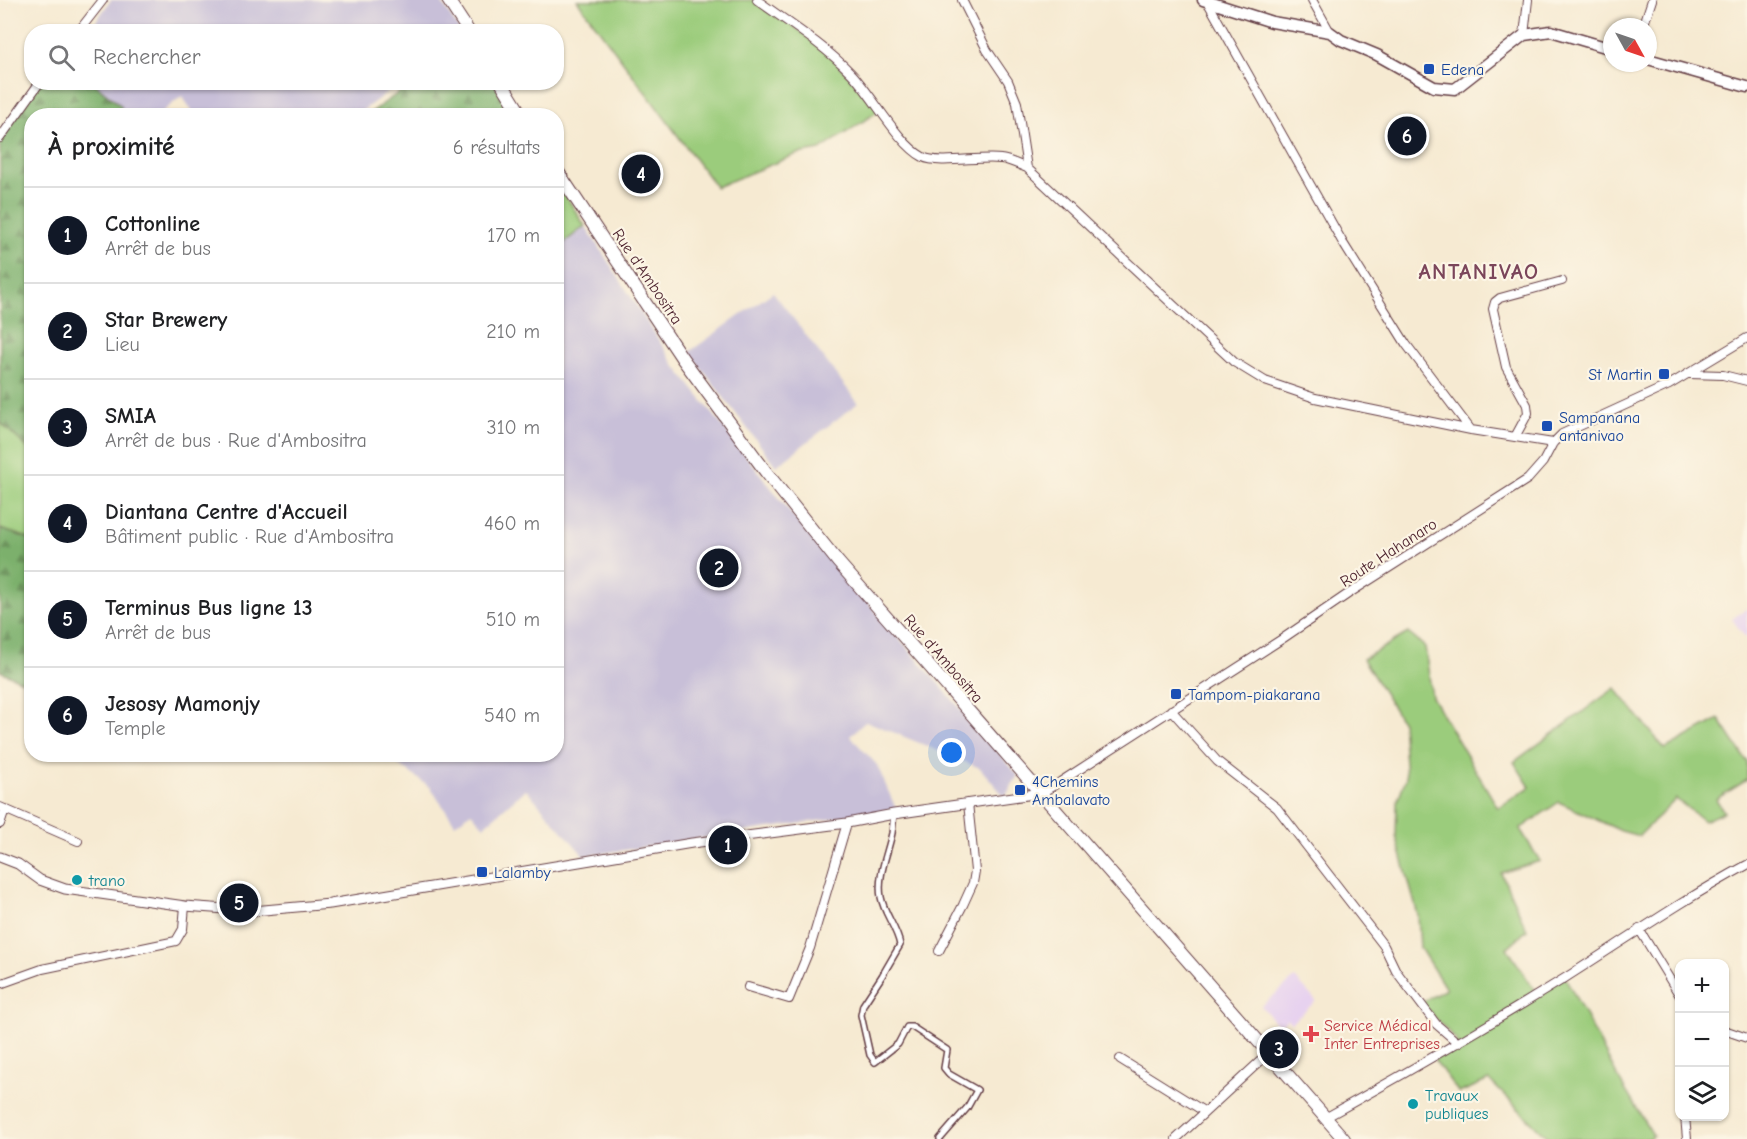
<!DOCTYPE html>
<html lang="fr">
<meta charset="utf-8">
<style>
:root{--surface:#fff;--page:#f6f6f6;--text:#202124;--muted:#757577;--line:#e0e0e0;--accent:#111827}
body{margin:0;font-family:"Comic Neue",sans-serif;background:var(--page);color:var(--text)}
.controls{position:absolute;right:18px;bottom:18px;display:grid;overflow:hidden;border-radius:12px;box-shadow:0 2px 4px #0004}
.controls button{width:54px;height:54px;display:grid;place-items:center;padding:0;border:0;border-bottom:2px solid var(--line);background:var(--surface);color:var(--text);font:30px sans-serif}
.compass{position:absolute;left:1603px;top:18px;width:54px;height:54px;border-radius:50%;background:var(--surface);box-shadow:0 2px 4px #0004;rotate:130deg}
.you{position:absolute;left:952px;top:753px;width:21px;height:21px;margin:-15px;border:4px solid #fff;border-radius:50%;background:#1a73e8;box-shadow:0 0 0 9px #1a73e833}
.badge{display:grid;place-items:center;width:39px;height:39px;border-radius:50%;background:var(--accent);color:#fff;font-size:20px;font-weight:700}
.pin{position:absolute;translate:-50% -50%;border:3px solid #fff;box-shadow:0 2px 6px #0006}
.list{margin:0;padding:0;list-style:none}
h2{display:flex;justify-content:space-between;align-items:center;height:78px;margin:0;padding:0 24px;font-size:26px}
h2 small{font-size:20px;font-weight:400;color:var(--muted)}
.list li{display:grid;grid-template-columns:39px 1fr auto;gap:18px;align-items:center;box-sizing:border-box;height:96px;padding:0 24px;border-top:2px solid var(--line)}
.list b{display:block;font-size:22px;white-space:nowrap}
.list p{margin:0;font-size:20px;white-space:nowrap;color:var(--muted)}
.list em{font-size:20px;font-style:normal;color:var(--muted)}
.icon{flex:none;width:33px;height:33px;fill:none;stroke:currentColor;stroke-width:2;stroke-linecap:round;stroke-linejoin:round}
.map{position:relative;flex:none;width:1747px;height:1139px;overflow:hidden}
.search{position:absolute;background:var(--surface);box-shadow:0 2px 4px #0004;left:24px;top:24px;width:540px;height:66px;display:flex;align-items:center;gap:15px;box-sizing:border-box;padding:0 21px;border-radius:24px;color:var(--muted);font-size:22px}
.panel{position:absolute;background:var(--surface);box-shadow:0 2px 4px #0004;left:24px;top:108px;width:540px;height:654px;border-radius:24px}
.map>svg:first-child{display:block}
</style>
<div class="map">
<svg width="1747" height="1139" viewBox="0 0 1747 1139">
<defs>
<pattern id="forest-firs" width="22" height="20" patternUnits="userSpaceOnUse" patternTransform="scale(1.5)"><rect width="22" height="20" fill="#7cb06c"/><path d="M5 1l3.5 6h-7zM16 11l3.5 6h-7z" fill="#688f59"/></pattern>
</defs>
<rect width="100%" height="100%" fill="#fcf5e5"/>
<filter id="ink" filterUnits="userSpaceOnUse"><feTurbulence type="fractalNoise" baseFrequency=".0167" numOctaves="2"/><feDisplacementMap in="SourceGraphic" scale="12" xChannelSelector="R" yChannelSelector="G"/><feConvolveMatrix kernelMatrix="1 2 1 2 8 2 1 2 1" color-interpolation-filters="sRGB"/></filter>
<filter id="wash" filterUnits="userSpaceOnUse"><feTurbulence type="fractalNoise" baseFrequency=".008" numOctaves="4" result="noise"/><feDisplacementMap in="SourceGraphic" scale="24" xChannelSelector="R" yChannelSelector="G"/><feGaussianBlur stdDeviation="1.35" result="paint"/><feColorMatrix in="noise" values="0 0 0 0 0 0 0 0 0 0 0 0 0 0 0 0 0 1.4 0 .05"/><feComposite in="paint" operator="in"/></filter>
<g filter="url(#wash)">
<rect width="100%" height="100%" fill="#f6ead2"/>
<path fill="#e7d2ef" d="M1747,608V640L1732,619Z
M1295,978L1316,1001L1291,1023L1287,1019L1279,1026L1261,1006Z"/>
<path fill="#c8bfd8" d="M111,0H440L460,31H89Z
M80,83H400L355,116L195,115L182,96L158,115H106Z
M557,182L676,367L798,522L1018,775L1005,797L980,768L866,721L850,736L877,765L896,809L584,856L526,789L484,826L471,812L455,824L431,788L391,759L377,755L556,754Z
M773,292L858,403L776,466L689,352Z"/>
<path fill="#9bcc7c" stroke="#727654" stroke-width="1.5" d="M577,0H757L824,48L880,110L820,150L797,154L716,187Z
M556,180L585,226L557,248H556Z
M0,422L31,451V539L0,529Z
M1408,633L1425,647L1432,697L1498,808L1530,787L1514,762L1615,688L1665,749L1719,719L1747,762V780L1716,799L1724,812L1704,821L1676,799L1639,836L1621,831L1559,802L1520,829L1540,861L1501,873L1527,930L1507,948L1537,994L1565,977L1621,1083L1653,1135L1649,1139H1549L1489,1080L1459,1093L1433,1058L1458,1042L1421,1003L1446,989L1420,948L1418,915L1396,836L1397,802L1406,778L1402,722L1363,659Z"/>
<path fill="url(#forest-firs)" stroke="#63684c" stroke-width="1.5" d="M40,83H94L121,106L122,115L32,116L31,451L0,422V138Z
M412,83H494L508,103L494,115L366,116Z
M0,529L31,539V685L0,671Z"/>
</g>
<g filter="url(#ink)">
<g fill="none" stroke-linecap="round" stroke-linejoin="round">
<g stroke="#643d44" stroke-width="8">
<path id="pedestrian" d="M894,814C893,820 893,827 892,833C888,853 877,876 881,897C884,914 897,928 900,945L882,976L863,1005L861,1015L870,1055L875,1062L898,1044L907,1027H912L947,1050L944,1068L949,1074L977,1090L967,1108L940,1139"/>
</g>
<g stroke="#643d44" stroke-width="10">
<path id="minor" d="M757,0C789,23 824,45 851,73C872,94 898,144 923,157C938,165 981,156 1001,159C1010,160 1019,165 1027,168L1234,362L1265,381L1315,398L1471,430L1553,443
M962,0L987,50L1008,81L1017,103L1027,168
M1312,0L1330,32
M1207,1L1343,243L1406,344L1471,430
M1643,27L1652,0
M78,32L103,0
M1524,35L1528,0
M0,138L40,82
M1690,374L1723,375L1747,381
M1515,437L1528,413L1527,405L1506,367L1493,309L1495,302L1500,298L1562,281
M1171,710L1217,761L1277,808L1384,946L1396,971L1436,1024L1458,1043
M1041,793L1060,782L1282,639L1348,594L1528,479L1543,462L1553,443L1562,434L1669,385L1747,338
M0,807L78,841
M0,824L5,809
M1639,929L1680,996
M939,951L963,905L973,883L975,871L968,803
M0,984L42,969L176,941L183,929L185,906
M748,987L789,999L810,948L847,823
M1724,1030L1747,1038
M1120,1059L1205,1112
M1685,1116L1687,1139
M1325,1118C1406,1073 1486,1027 1565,978C1625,940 1684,899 1747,865
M1176,1139L1269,1053"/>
</g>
<g stroke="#643d44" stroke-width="11">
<path id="tertiary" d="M0,857L18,864L40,880L65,889L185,906L253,911L330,904L692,843L847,823L894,814L1041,793"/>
</g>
<g stroke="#643d44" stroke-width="13">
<path id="secondary" d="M1203,0L1272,22L1330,32L1341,40L1377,55L1434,87L1455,89L1524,35L1551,31L1612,49
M1648,59L1747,87"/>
</g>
<g stroke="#643d44" stroke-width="14">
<path id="primary" d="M448,0L469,32
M501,82L522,116
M556,169L682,358L766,472L838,562L1344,1139"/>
</g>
<use href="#pedestrian" stroke="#fff" stroke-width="5"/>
<use href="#minor" stroke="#fff" stroke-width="8"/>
<use href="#tertiary" stroke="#fff" stroke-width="9"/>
<use href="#secondary" stroke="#fff" stroke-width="10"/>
<use href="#primary" stroke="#fff" stroke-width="12"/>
</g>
</g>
<g fill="#1a4fb4" stroke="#fcf5e5" stroke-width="2">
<rect x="1423" y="63" width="12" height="12" rx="3"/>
<rect x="1658" y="368" width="12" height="12" rx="3"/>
<rect x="1541" y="420" width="12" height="12" rx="3"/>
<rect x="1170" y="688" width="12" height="12" rx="3"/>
<rect x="1014" y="784" width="12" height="12" rx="3"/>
<rect x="476" y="866" width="12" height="12" rx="3"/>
</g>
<g fill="#0f9aa8" stroke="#fcf5e5" stroke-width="2">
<circle cx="77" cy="880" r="6"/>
<circle cx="1413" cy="1104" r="6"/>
</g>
<path fill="#e0444e" stroke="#fcf5e5" stroke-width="2" d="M1308 1025h6v6h6v6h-6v6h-6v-6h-6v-6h6z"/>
<g text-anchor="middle" stroke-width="4.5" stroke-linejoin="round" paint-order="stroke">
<g font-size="16" fill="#164399" stroke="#fcf5e5" text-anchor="start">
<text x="1441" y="75">Edena</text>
<text x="1652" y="380" text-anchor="end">St Martin</text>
<text x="1559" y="423">Sampanana<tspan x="1559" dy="18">antanivao</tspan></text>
<text x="1188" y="700">Tampom-piakarana</text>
<text x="1032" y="787">4Chemins<tspan x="1032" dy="18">Ambalavato</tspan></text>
<text x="494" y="878">Lalamby</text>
</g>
<g font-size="16" fill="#4a1f2b" stroke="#fcf5e5">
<text transform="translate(648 276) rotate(56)" y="6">Rue d'Ambositra</text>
<text transform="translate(1388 552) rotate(-33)" y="6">Route Hahanaro</text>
<text transform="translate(944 658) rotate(49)" y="6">Rue d'Ambositra</text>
</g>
<g font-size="16" fill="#0d838f" stroke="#fcf5e5" text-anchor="start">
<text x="89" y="886">trano</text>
<text x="1425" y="1101">Travaux<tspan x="1425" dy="18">publiques</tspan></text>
</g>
<g font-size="16" fill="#be3a42" stroke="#fcf5e5" text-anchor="start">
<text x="1324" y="1031">Service Médical<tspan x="1324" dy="18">Inter Entreprises</tspan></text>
</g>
<g font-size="22" font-weight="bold" letter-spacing="1.5" fill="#7b455a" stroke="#fcf5e5">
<text x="1479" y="279">ANTANIVAO</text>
</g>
</g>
</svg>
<div class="controls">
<button>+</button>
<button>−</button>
<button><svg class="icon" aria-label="layers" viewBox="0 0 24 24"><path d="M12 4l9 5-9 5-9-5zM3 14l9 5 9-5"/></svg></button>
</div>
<svg class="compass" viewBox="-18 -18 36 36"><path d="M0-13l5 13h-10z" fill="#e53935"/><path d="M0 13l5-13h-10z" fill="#757577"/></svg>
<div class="you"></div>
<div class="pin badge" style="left:728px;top:845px">1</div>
<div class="pin badge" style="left:719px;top:568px">2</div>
<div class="pin badge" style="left:1279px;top:1049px">3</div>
<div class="pin badge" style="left:641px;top:174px">4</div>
<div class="pin badge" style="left:239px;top:903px">5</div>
<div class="pin badge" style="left:1407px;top:136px">6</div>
<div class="search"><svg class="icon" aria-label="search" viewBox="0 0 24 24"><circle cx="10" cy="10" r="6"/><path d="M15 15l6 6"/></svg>Rechercher</div>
<section class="panel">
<h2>À proximité<small>6 résultats</small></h2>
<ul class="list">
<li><span class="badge">1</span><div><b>Cottonline</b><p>Arrêt de bus</p></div><em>170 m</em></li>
<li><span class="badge">2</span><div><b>Star Brewery</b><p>Lieu</p></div><em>210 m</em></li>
<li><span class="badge">3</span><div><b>SMIA</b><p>Arrêt de bus · Rue d'Ambositra</p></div><em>310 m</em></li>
<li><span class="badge">4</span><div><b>Diantana Centre d'Accueil</b><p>Bâtiment public · Rue d'Ambositra</p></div><em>460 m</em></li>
<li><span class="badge">5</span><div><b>Terminus Bus ligne 13</b><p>Arrêt de bus</p></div><em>510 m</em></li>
<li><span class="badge">6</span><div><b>Jesosy Mamonjy</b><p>Temple</p></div><em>540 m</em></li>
</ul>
</section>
</div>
